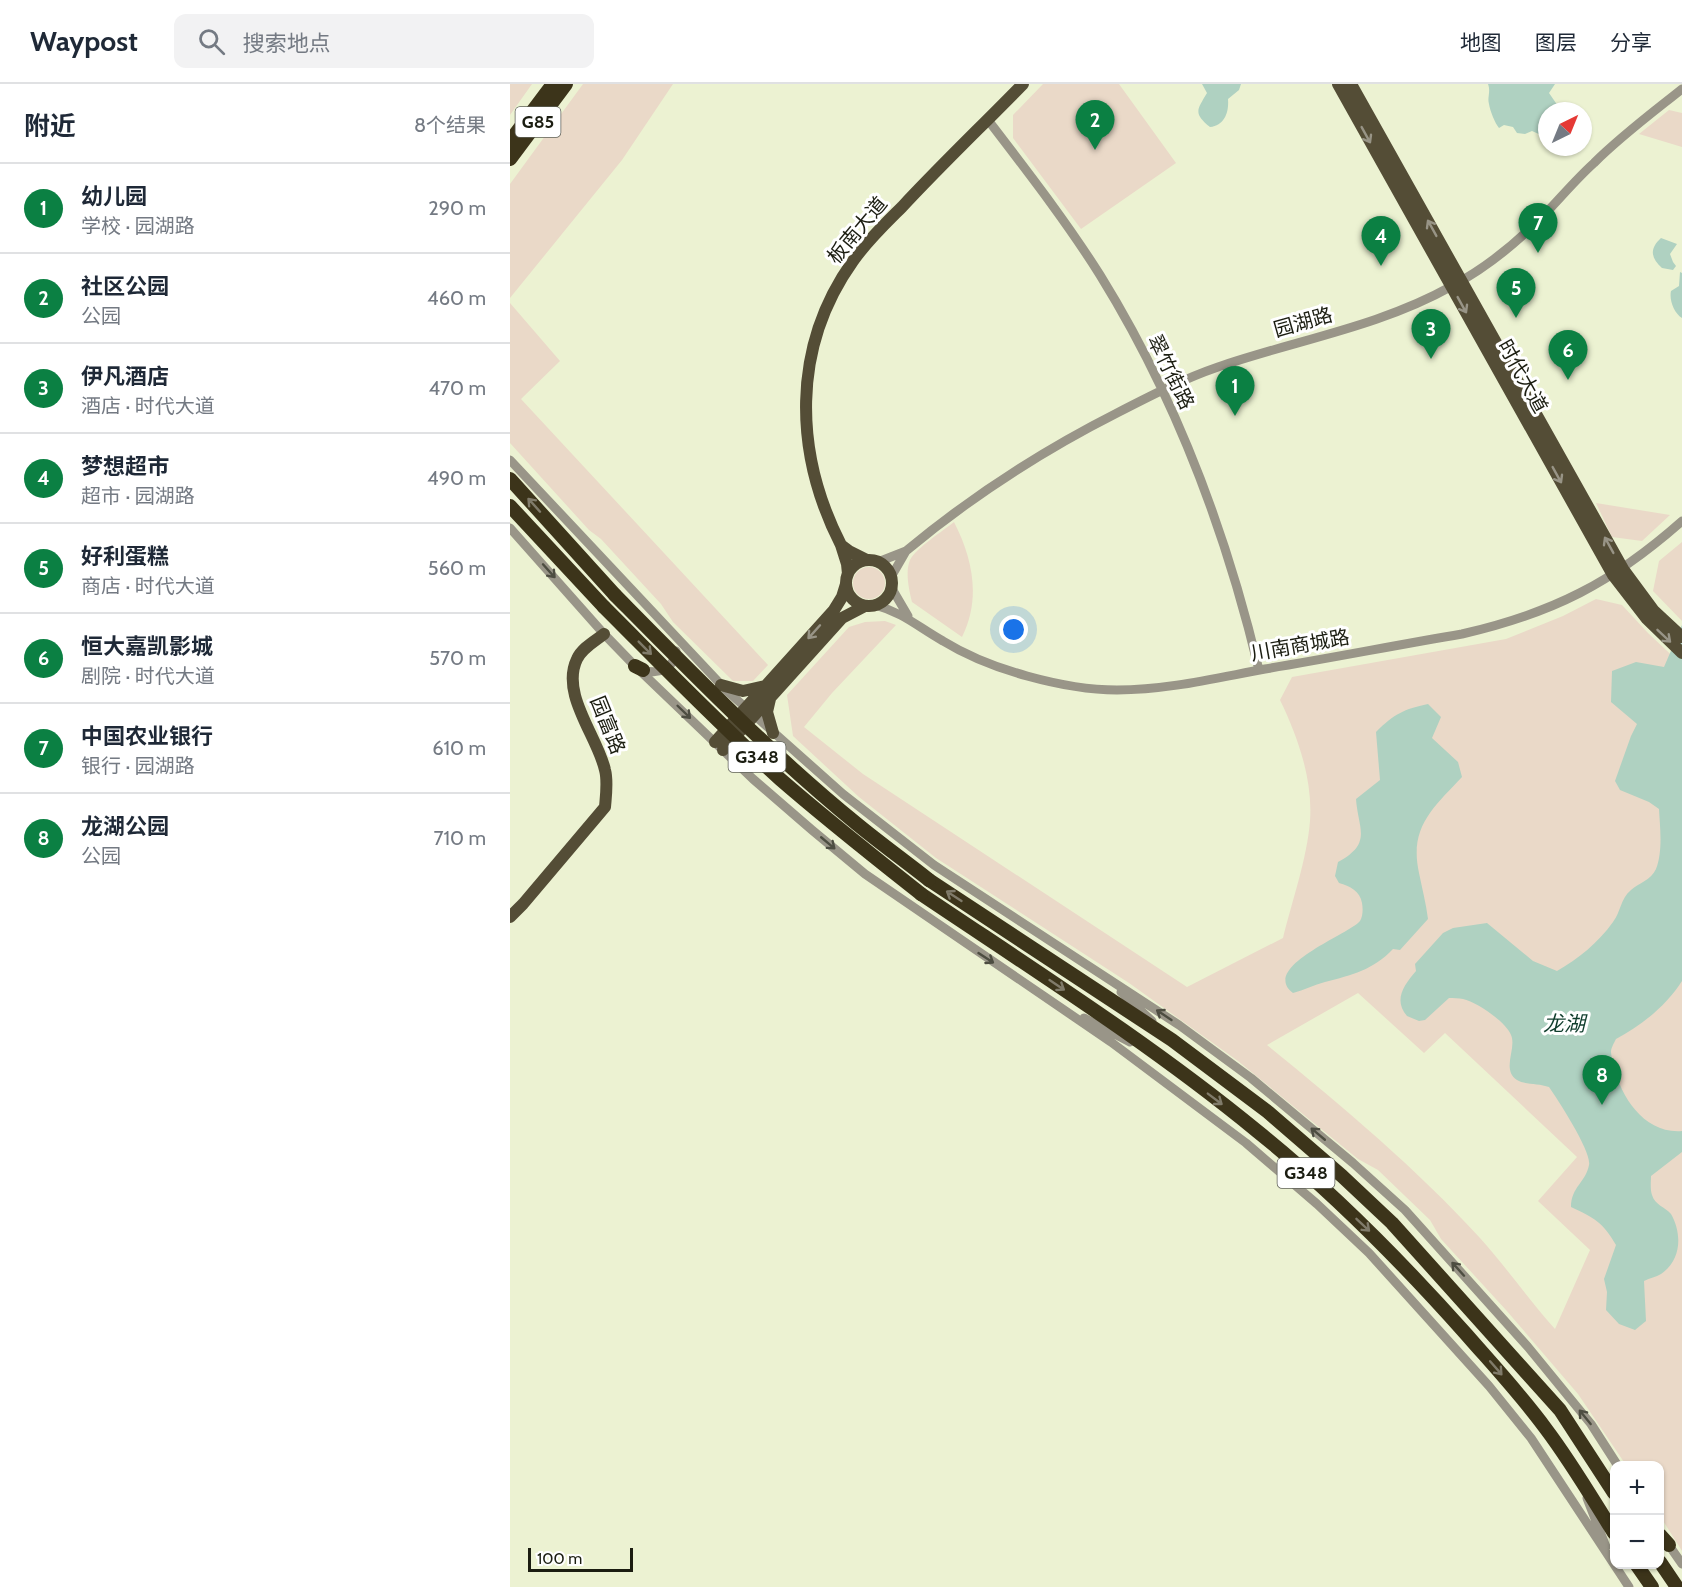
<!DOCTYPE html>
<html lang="zh">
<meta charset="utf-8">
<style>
:root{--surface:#fff;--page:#f2f2f3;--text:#1f2937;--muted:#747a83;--line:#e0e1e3;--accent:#0b8043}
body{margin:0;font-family:Cabin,"Noto Sans SC",sans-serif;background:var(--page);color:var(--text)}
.controls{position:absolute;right:18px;bottom:18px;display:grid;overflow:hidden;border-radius:12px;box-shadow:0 2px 4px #0004}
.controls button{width:54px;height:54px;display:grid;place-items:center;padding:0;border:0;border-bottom:2px solid var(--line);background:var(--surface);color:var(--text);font:30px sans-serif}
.compass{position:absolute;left:1028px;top:18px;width:54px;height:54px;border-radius:50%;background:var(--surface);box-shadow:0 2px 4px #0004;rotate:43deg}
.scale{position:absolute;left:18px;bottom:15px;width:105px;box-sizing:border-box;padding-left:6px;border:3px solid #1b1d11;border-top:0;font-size:16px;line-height:21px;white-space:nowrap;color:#1b1d11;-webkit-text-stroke:4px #fff;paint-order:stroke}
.you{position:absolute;left:504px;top:546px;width:21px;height:21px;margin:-15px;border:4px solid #fff;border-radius:50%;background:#1a73e8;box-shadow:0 0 0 9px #1a73e833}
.badge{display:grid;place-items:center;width:39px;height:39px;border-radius:50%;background:var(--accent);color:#fff;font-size:20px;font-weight:700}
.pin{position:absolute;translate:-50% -50px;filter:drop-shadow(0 2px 3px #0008)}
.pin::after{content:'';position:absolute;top:32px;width:21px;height:18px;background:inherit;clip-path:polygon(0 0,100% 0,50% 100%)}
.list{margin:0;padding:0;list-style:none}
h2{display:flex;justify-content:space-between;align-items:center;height:78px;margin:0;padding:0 24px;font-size:26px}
h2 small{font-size:20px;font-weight:400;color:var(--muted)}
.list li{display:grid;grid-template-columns:39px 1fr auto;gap:18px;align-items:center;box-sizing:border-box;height:90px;padding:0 24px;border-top:2px solid var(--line)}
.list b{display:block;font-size:22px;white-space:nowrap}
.list p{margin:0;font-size:20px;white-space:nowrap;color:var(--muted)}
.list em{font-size:20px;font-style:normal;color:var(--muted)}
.icon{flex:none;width:33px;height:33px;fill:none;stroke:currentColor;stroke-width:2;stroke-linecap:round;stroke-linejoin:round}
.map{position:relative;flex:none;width:1172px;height:1503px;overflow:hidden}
header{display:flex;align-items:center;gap:36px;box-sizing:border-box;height:84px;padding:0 30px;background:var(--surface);border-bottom:2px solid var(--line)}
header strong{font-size:28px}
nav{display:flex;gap:33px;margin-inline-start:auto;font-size:21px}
.search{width:420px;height:54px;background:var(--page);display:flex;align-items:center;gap:15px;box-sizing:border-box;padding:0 21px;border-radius:12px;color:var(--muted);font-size:22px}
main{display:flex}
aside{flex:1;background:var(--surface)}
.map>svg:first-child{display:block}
</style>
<header>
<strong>Waypost</strong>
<div class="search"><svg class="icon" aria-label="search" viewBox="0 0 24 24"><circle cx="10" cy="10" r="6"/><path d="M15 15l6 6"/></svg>搜索地点</div>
<nav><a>地图</a><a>图层</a><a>分享</a></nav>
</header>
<main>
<aside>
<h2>附近<small>8个结果</small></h2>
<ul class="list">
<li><span class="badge">1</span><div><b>幼儿园</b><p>学校 · 园湖路</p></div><em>290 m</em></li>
<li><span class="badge">2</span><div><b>社区公园</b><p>公园</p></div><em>460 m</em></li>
<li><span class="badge">3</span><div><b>伊凡酒店</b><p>酒店 · 时代大道</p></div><em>470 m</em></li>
<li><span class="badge">4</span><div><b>梦想超市</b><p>超市 · 园湖路</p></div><em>490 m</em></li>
<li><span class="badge">5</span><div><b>好利蛋糕</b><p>商店 · 时代大道</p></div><em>560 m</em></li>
<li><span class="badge">6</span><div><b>恒大嘉凯影城</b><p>剧院 · 时代大道</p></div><em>570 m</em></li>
<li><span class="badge">7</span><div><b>中国农业银行</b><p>银行 · 园湖路</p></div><em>610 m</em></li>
<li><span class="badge">8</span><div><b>龙湖公园</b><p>公园</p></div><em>710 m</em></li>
</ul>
</aside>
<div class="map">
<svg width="1172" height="1503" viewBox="0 0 1172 1503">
<rect width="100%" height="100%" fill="#ecf2d2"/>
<path fill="#ead9c8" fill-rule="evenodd" d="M0,0H22L0,31Z
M73,0H163L112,76L0,214V100Z
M533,0H609L666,79L571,145L503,54V31Z
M1159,26L1172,29V63L1129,50Z
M0,219L50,277L11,315L258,581L243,597H223L163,538L151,520L91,455L79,446L0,359Z
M1086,419L1160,431L1132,457L1102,453Z
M444,438C463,475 471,515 452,553L402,518C399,506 395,488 400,476C406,464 433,447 444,438Z
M1172,458V537L1143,507L1149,477Z
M343 499a16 16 0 1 1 32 0a16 16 0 1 1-32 0Z
M1086,515L1112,521L1138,549L1172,581V1467L1150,1432V1382L1116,1381L1068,1310L996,1226L931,1155L920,1136L868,1086L848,1075L728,977L619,899L426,774L349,713L283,652L277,611L339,543L355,538L375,537L386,541L322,609L294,643L353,690L677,903L773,854C782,817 797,775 800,737C803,696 788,653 770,616L782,593L996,555L1053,532ZM848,909L914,969L935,949L1067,1073L1028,1117L1080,1166L1045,1245C1019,1216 996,1183 970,1154C905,1083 832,1022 757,961Z"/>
<path fill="#afd1c1" d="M692,0H731L729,6L718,15C719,28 715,41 700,43C683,29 687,26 697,9Z
M978,0H1045L1039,9L1048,22L1047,27H1037V48L1031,51L1022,47L1015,50L1007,49L1003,43L994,41L989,44C985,39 980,27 979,20C977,13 981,8 978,0Z
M1151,154L1167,160L1160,170L1163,178L1166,182L1163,186L1152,184C1141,174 1139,165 1151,154Z
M1170,188L1172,189V234C1164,229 1159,216 1161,207L1169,202Z
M1172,541V897C1157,921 1131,942 1106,955C1104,959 1101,964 1101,968C1101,972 1103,978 1104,982C1111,1014 1135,1050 1172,1047V1068L1141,1092C1141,1097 1140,1105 1142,1111C1145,1121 1155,1123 1161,1130C1172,1149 1172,1176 1151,1190C1146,1193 1140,1194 1134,1197L1136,1237L1125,1246L1109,1240L1096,1226L1097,1208L1094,1195L1106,1161C1093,1138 1084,1134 1061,1123C1061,1103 1076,1098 1079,1081C1082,1068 1048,1016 1039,1003C1029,999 1015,1001 1007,996C991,985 1007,965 1001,951C996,938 967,918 953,915C949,914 943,914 939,914L915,936L909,937L897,932C883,916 894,901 906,887L905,880L933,849L943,844L977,839L1023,877L1047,887C1068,875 1088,859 1103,838C1111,828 1110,815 1121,806C1129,799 1141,796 1146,785C1153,767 1150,744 1149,725L1139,718L1110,706L1105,697L1121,652L1127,640L1101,618L1102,587L1126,578L1154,583Z
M918,620L931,633L922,654L948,678L952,693C923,724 899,743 909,789C912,804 916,819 918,835L890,866L883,865C863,886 842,891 815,898C804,901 794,906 783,909C749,883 840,850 850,837C853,832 853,825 852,819C850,807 840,802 829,799L825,792L828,778C863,759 848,745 846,715L870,696L866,648C884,630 894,625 918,620Z"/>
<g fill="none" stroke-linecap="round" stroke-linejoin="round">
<path stroke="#999588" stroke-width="9" d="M478,36C517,87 556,137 590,191C665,312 716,448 749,586
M0,376L217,607L333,710L424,781L669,941L741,994L843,1079L895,1126L1018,1263L1081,1340L1108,1382
M0,444L94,550L125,582L243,695L302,746L355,790L601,958L736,1059L807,1120L859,1169L979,1302L1021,1354L1119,1503
M396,467C462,412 530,368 607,329C640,312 673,295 708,283C786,256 869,243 942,202C974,185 1004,161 1030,135C1048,117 1065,96 1084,79C1111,52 1142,29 1172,5
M368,478L396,467L381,493
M381,503L398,532
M365,521C394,529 408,543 433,557C459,573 488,584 517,592C546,600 577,606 607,606C657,606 706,594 755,585C821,574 887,561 952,550C1043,529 1102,499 1172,437
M133,586C149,591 164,585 166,567
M611,908L642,937
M574,934L620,958
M1077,1414L1096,1463
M1156,1457L1172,1480"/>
<path stroke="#544d36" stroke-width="12" d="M828,0L1103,491L1137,535L1172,569
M841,0L1113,485L1144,527L1172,553
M331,461C284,369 281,264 343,177C357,157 375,140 392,123C431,81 473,41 513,0
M336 499a23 23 0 1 1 46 0a23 23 0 1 1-46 0Z
M338,490L337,480L331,461L339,467L357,476
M211,601L233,607L255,602
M260,615L257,628L263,649
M205,658L324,526L332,513L336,500
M213,666L332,534L355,522
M0,833L13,820L95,723C96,711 98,697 95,686C88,653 50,610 67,575C72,564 85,557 94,550"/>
<path stroke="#3c341a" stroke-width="14" d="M0,57L43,0
M0,75L56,0
M0,395L105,511
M0,422L94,523
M125,582L133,586
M419,796L662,956L758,1028L832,1092L882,1139L1050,1326L1104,1409
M411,810C524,886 641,960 747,1047C823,1108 891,1177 956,1250C983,1281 1012,1312 1036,1345C1061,1378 1082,1414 1104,1449
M1150,1451L1159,1461
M1150,1478L1167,1503
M1126,1480L1142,1503"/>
<path stroke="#3c341a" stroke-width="14" d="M105,511C183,590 261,670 347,740C370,759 395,777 419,796
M94,523C152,581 209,640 270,695C316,735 363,772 411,810"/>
</g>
<defs><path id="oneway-shaft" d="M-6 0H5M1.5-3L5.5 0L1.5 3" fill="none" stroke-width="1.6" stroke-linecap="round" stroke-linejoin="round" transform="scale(1.5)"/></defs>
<g stroke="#989486">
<use href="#oneway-shaft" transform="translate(856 51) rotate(61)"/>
<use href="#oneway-shaft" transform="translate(922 144) rotate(-119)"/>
<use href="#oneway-shaft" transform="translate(952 221) rotate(61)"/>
<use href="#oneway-shaft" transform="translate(1047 391) rotate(61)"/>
<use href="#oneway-shaft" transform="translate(1099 461) rotate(-119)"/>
<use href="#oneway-shaft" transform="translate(304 548) rotate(132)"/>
<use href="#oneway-shaft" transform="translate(1154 552) rotate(43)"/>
</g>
<g stroke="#807b6a">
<use href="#oneway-shaft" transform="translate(24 421) rotate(-132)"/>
<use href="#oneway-shaft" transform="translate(135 564) rotate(45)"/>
<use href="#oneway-shaft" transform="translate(444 812) rotate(-147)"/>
<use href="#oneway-shaft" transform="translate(547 901) rotate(34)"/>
<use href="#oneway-shaft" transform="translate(705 1015) rotate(37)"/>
<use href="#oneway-shaft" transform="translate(853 1141) rotate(43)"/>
<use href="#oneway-shaft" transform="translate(986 1284) rotate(49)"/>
</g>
<g stroke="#4d4d41">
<use href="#oneway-shaft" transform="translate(39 487) rotate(48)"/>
<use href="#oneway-shaft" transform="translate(174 628) rotate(44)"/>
<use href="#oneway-shaft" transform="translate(318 759) rotate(40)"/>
<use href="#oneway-shaft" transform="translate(476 874) rotate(33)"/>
<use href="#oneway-shaft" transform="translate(654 931) rotate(-146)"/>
<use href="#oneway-shaft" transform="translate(808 1050) rotate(-140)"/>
<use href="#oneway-shaft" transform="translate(948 1185) rotate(-132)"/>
<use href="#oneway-shaft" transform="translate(1075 1333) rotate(-129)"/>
</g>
<g text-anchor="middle" stroke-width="6" stroke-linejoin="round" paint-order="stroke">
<g fill="#fff" stroke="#5f6158" stroke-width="1.5">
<rect x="5.5" y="23" width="45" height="30" rx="4.5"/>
<rect x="218.5" y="658" width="57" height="30" rx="4.5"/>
<rect x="767.5" y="1074" width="57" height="30" rx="4.5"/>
</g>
<g font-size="18" font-weight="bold" fill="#1b1d11">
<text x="28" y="44">G85</text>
<text x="247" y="679">G348</text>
<text x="796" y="1095">G348</text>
</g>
<g font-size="20" fill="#1b1d11" stroke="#fff">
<text transform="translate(347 146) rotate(-50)" y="7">板南大道</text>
<text transform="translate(793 238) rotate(-16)" y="7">园湖路</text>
<text transform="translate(661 288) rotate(64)" y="7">翠竹街路</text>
<text transform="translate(1013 292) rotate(61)" y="7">时代大道</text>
<text transform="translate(790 561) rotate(-10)" y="7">川南商城路</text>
<text transform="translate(98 641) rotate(68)" y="7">园富路</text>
</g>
<g font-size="21" font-style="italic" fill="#0f3d2c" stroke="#fff">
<text x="1054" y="947">龙湖</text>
</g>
</g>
</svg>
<div class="controls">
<button>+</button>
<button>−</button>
</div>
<svg class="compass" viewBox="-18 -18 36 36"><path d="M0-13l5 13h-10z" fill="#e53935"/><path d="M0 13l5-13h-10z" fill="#747a83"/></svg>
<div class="scale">100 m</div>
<div class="you"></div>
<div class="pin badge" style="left:725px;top:332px">1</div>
<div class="pin badge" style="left:585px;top:66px">2</div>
<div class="pin badge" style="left:921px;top:275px">3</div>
<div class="pin badge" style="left:871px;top:182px">4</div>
<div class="pin badge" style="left:1006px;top:234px">5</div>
<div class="pin badge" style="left:1058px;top:296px">6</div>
<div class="pin badge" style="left:1028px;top:169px">7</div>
<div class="pin badge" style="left:1092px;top:1021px">8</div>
</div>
</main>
